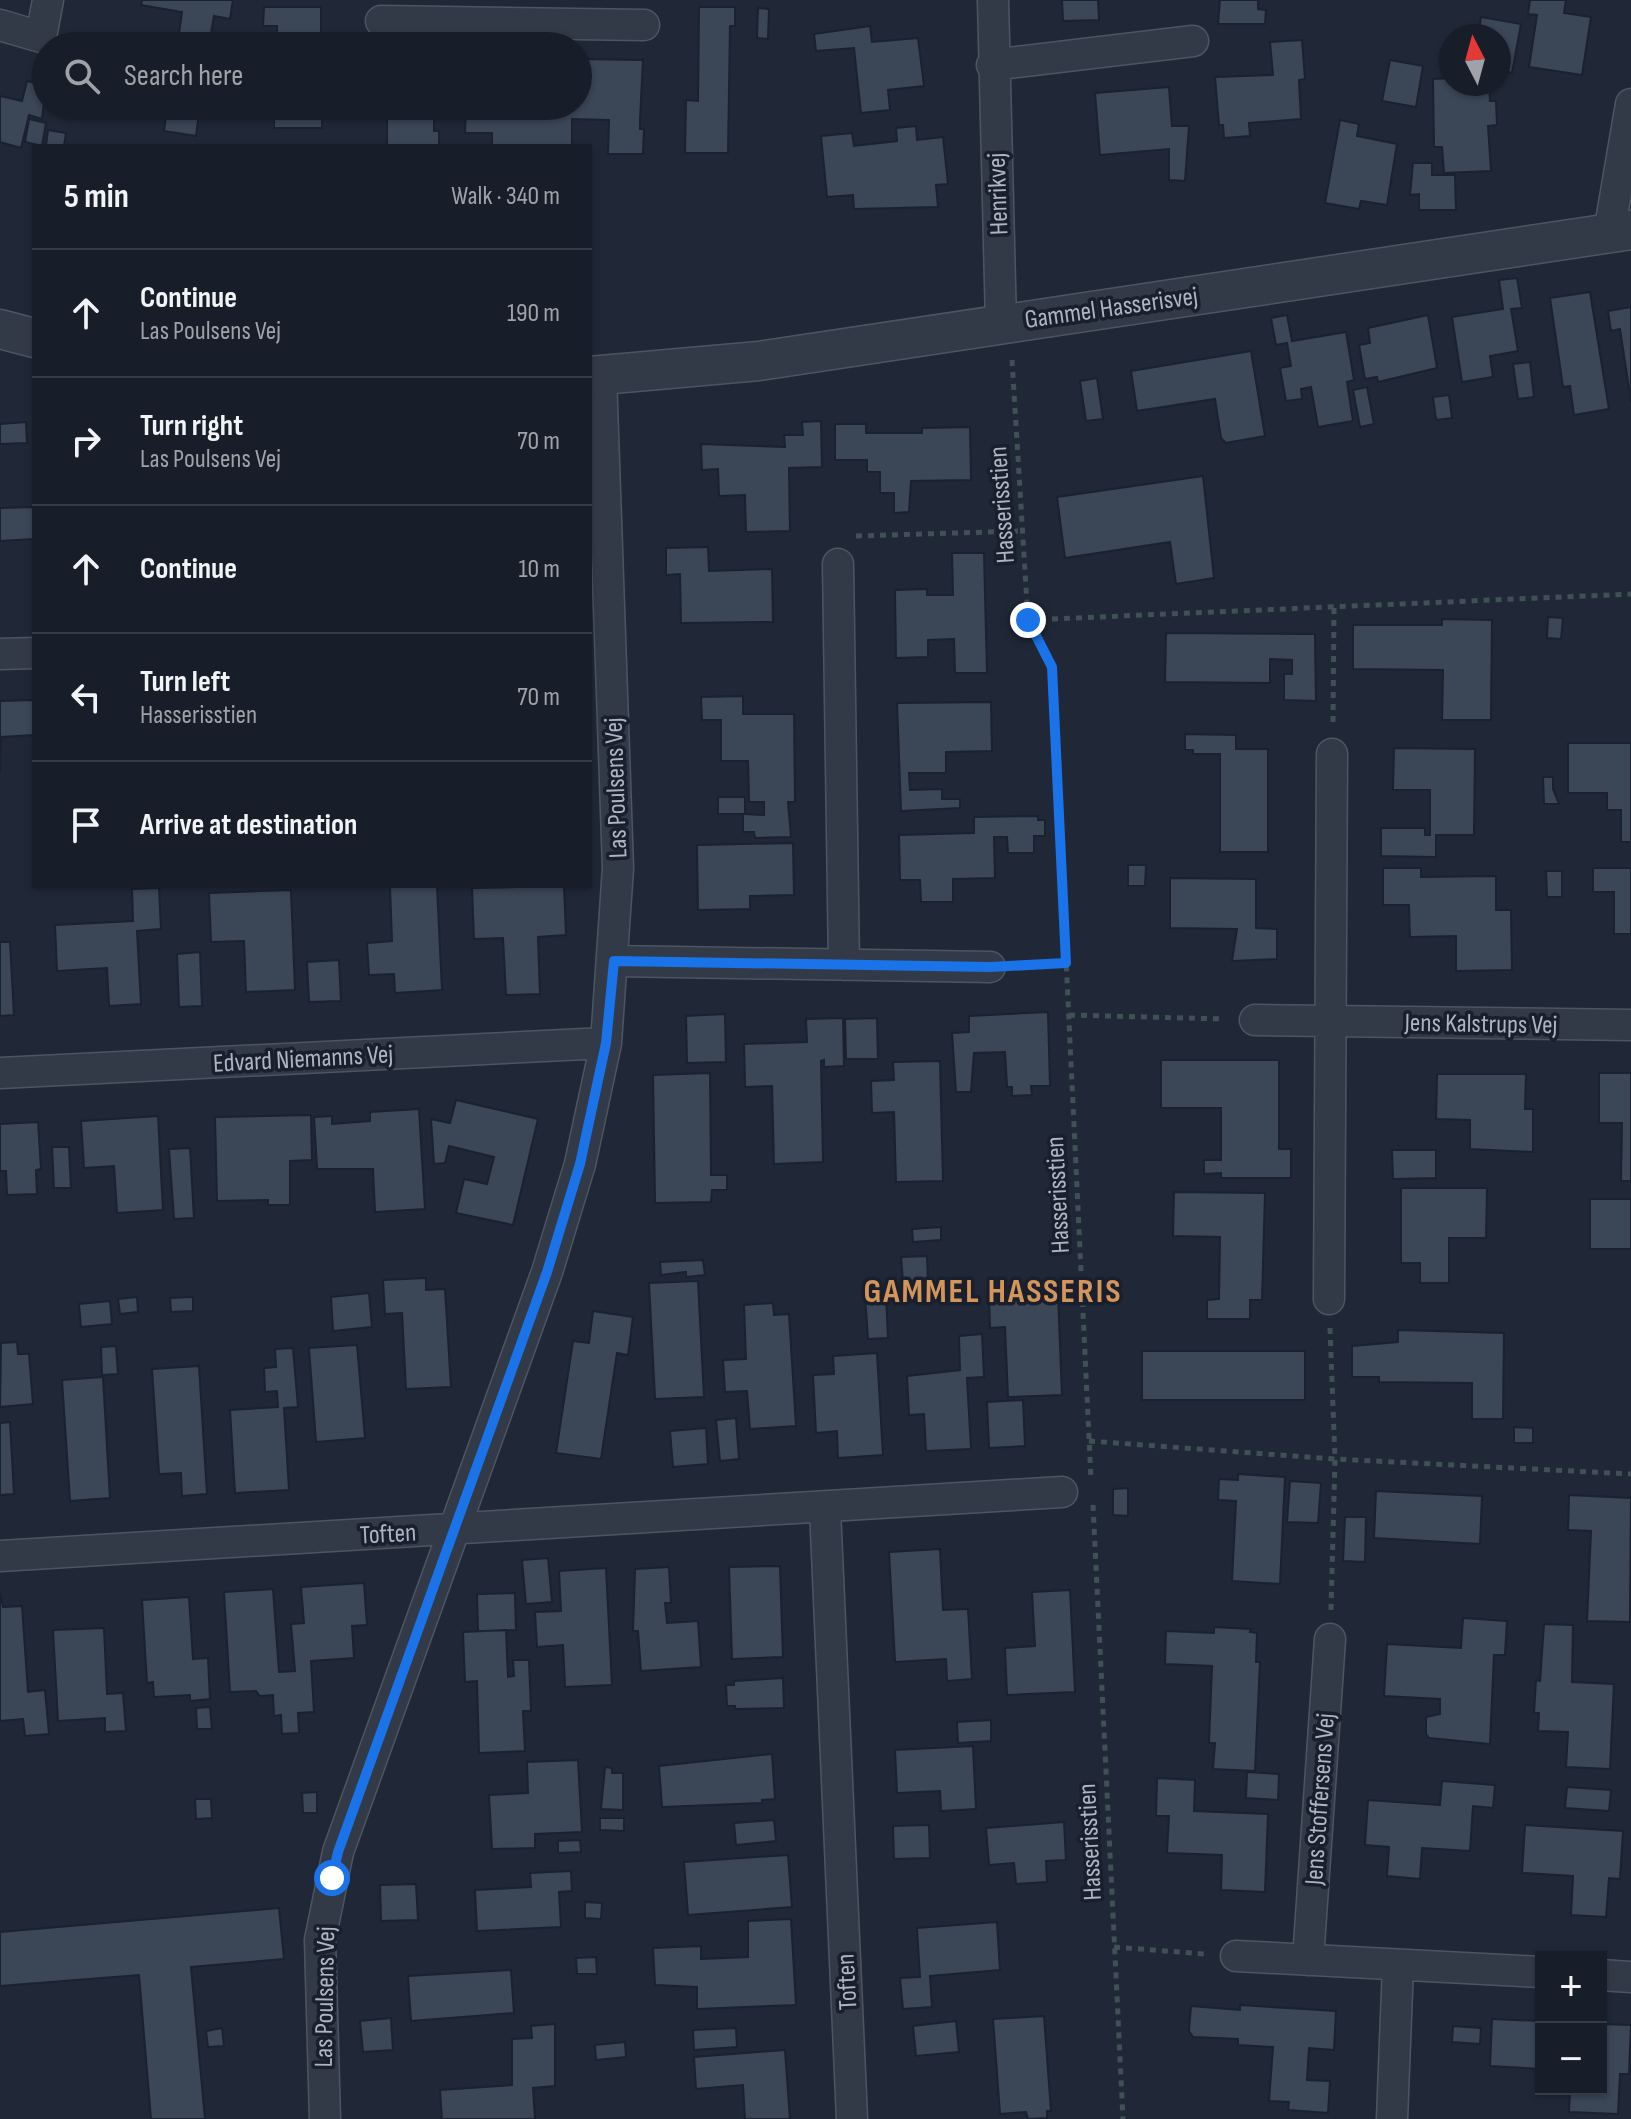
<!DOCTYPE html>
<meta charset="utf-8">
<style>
:root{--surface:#181e29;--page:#212731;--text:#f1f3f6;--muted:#9fa2a8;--line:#363c46}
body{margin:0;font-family:"Sofia Sans Condensed",sans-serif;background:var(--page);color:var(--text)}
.controls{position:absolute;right:24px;bottom:24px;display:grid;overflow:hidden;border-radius:0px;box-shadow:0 2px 6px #0004}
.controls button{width:72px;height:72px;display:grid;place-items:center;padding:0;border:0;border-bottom:2px solid var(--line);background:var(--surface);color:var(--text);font:40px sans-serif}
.compass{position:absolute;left:1439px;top:24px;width:72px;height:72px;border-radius:50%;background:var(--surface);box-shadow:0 2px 6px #0004;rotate:354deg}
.stop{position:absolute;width:24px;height:24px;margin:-18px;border:6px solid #1a73e8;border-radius:50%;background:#fff}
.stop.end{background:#1a73e8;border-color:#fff;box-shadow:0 2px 8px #0008}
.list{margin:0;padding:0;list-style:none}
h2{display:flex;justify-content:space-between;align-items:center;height:104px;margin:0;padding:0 32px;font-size:34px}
h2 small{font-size:26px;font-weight:400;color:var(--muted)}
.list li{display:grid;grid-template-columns:52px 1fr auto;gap:24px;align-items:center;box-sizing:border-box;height:128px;padding:0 32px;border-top:2px solid var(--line)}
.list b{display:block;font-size:30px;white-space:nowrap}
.list p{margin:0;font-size:26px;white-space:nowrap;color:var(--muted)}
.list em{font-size:26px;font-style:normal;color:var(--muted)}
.icon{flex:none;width:44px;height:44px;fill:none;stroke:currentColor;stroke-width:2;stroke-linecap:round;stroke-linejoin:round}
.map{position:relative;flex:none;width:1631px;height:2119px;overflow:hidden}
.search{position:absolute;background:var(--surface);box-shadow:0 2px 6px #0004;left:32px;top:32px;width:560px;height:88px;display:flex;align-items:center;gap:20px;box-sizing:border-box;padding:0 28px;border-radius:44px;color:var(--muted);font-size:30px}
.panel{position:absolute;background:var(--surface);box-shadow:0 2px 6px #0004;left:32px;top:144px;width:560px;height:744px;border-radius:0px}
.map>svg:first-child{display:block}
</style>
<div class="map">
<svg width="1631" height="2119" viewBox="0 0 1631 2119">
<rect width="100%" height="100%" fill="#202837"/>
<path fill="#3b4657" stroke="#1b212e" stroke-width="2" d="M142,0H233L230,19L214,16L209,45L178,40L182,12L141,5Z
M1062,0H1098L1099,20L1063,21Z
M1220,0H1258V9L1266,10L1265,24H1218Z
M1530,0H1566L1564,13L1591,17L1582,75L1529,67L1537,15L1528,14Z
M264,7H321V46H277V26H263Z
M699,7H735V26H730L728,153H685L686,100L698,101Z
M758,8L769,9L768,39L757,38Z
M1481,17L1521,24L1512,73L1499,70V36H1478Z
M870,26L872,42L918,38L924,86L888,90L890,110L861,113L854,48L816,51L814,34Z
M1302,40L1305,79L1299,80L1301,119L1249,123L1250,136L1224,138L1223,125H1219L1215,77L1273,75L1270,42Z
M578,59L643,60L640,120V129H644L643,154H608L609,120L572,119V146H492V133H465L466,106H578Z
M1390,60L1423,66L1416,107L1382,101Z
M1451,78V84H1489L1490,101H1496L1497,125L1488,126L1491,171L1444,173L1442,147H1434L1433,79Z
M27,81L46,86L42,119L29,115L21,148L0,142V96L22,101Z
M1169,87L1172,126H1189L1185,181L1169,180V149L1100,155L1095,93Z
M149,106H217L216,115L199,113L196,136L164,131L167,108Z
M274,106H322V128H274Z
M349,106H434V131H439V146H387V109H349Z
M29,119L46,123L42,146L25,142Z
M1340,120L1359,124L1357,136L1397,144L1387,205L1361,201L1359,209L1325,203Z
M916,126L917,140L943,137L948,184L936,185L938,207L854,209L853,195L827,197L821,136L852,133L854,146L897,141L896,128Z
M48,130L66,133L64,146H46Z
M1413,163H1432V175H1455L1456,210H1419V194L1410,195Z
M1517,278L1522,308L1511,309L1518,351L1490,356L1493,377L1462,382L1452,317L1503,309L1499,280Z
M1590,292L1609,409L1574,415L1570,386L1563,387L1550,298Z
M1631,307V402L1620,329L1611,331L1608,311Z
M1287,315L1292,341L1346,332L1354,380L1347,382L1353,421L1318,427L1311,387L1301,389L1302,399L1286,401L1280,368L1291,366L1287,343L1276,345L1271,318Z
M1428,315L1437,368L1378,382L1377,377L1365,379L1359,345L1370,343L1368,328Z
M1251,351L1265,436L1226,443L1221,438L1215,399L1137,411L1131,371Z
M1530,362L1534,397L1518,399L1513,364Z
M1097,378L1103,419L1086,421L1080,381Z
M1367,387L1374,424L1360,427L1353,390Z
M1449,395L1452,418L1436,420L1433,397Z
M821,421L822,467L789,468L790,531L746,532L745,495L719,496L718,469L702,470L701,444L785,447L784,435H803L802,422Z
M26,422L27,443L0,444V424Z
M835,424H866V433H922V428L970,427L971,480L911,481L909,512L894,513V493H880V472H867V460H835Z
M1203,476L1214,578L1176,584L1170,542L1065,558L1057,497Z
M34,507V539L0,541V508Z
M708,547L709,571L772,569L773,622L681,623L680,574L666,575V548Z
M952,553H984L987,673H955L954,639L928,640V657L896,658L895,590L927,589V595H953Z
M1548,617L1563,618L1561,639L1547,638Z
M1442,619L1492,620L1491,720H1442L1443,670L1353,669V625H1442Z
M1166,633L1315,634L1316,701L1284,700V674H1292V660L1270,659V683L1165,682Z
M743,696V714H794L795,802H788L791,837L755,838L754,832H743V814H718V797H745V814L764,815V802H749L748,761H721V720H702L701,697Z
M34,700V735L1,737L0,773V701Z
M991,702L992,751L946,752V773H909L910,790L942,789V799H960V808L901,811L897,703Z
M1185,734L1236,735V749H1268V852H1220V754H1193V750H1185Z
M1568,743H1631V842H1621V810H1607V793H1568Z
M1394,748L1475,749L1474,835H1436V857L1381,856V828H1425V835H1430V790H1393Z
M1543,777H1553V789L1559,804H1544Z
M1038,816V820H1045V836H1034V853H1008L1007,837H994L995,878L953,879V902H921L920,880H900L899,835L974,833V817Z
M793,843L794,895L750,896V909L698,910L697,845Z
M1128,865H1146L1145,886H1128Z
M1383,868H1421V877L1496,876V910H1511L1512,970L1456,971V936L1410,937L1409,905H1383Z
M1593,868H1631V934H1614V892H1593Z
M1546,871H1562V897H1547Z
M1170,878L1256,879V928L1277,929V959L1232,961L1237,929L1170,928Z
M390,886H437L442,990L395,993L394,974L369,975L367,943L392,941Z
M564,886L566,935L538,937L540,994L506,995L503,938L474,939L472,888Z
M159,888L161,929L137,931L141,1004L109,1006L107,968L57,971L55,925L133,921L132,889Z
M291,890L295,990L246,992L244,941L211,942L209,893Z
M0,942H10L14,1015L0,1016Z
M200,952L202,1006L179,1007L177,954Z
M339,960L341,1001L309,1002L307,962Z
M1048,1012L1050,1086H1031L1032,1095L1012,1096V1087H1007L1005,1052L974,1053L971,1092H956L952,1033L969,1032V1016Z
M725,1014L726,1062L687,1063L686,1016Z
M843,1018L844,1066L824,1067V1060L821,1061L823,1162L774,1164L772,1086L745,1087L744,1044L807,1042L806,1019Z
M877,1018L878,1059H846L845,1019Z
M1161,1060H1279V1149H1291V1178H1221V1173L1204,1174V1160H1221V1108H1161Z
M940,1061L943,1181L896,1182L894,1112L872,1113L871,1081L894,1080L893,1062Z
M710,1073L711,1175H727V1190H712L711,1202L655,1203L653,1075Z
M1599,1073H1631V1181H1621L1622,1123H1599Z
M1437,1074H1526L1525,1109H1533V1152L1470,1149V1120L1436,1119Z
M456,1100L538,1119L513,1225L456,1213L464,1179L487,1184L494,1157L449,1146L445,1163L434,1164L431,1119L450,1123Z
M419,1109L425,1209L375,1212L373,1169H317L314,1117L332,1116V1124L370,1121V1112Z
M311,1115L312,1160L290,1161V1205H268V1200L217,1201L215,1117Z
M158,1116L163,1210L117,1213L114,1166L84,1168L81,1121Z
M38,1122L41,1169L36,1170L37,1194L7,1195L6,1171H0V1124Z
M52,1147H69L71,1188H54Z
M190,1148L194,1218L174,1219L169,1149Z
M1392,1150H1436V1178L1393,1179Z
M1401,1188H1487L1486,1238H1449V1283H1420V1263H1401Z
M1174,1192L1265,1193L1262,1300H1250V1319H1207V1300L1219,1299L1220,1237L1173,1236Z
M1590,1199H1631V1249H1590Z
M941,1227V1240L913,1242L912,1229Z
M927,1256L928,1280L903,1281L901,1257Z
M703,1260L705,1275L686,1277V1272L661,1275L660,1262Z
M426,1278V1290L445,1289L451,1387L406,1389L402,1313L385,1314L383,1280Z
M698,1281L704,1397L655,1399L649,1283Z
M369,1293L372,1327L333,1331L331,1297Z
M886,1294L888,1338L868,1339L865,1295Z
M1058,1294L1062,1395L1008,1397L1005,1327L990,1328L989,1296Z
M137,1297L138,1312L120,1314L118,1299Z
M193,1297V1311L171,1312L170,1298Z
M110,1301L112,1324L81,1327L79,1304Z
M773,1303L774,1315L789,1314L796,1426L750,1429L747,1391L725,1392L723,1360L746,1359L744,1305Z
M593,1311L633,1317L628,1355L617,1353L601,1459L556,1453L573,1341L589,1343Z
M1398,1330L1504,1333L1503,1419H1472V1383L1379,1382V1377H1352V1346L1398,1342Z
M982,1334L984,1377L967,1378L971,1449L926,1451L924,1414L909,1415L907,1376L960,1370L959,1336Z
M17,1342L18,1354H29L33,1404L0,1407L1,1343Z
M357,1345L365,1438L316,1442L309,1348Z
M116,1346L118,1374L102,1375L101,1347Z
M293,1348L298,1407L284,1408L289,1490L235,1493L230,1410L278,1407L277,1391L265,1392L264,1368L276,1367L275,1349Z
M1142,1351H1305V1400H1142Z
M877,1353L883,1455L838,1458L837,1431L816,1433L813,1375L834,1374L833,1356Z
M199,1366L207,1494L182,1496L181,1473L159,1474L152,1369Z
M103,1377L110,1498L70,1501L62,1380Z
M1023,1400L1025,1446L989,1448L987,1402Z
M736,1418L739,1459L720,1461L716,1420Z
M10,1422L14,1494L0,1495V1423Z
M1514,1427L1533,1428V1443H1514Z
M706,1428L708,1464L673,1467L670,1431Z
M1238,1474L1285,1477L1280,1584L1232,1581L1236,1501L1218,1500L1219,1479L1238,1480Z
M1290,1481L1321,1483L1318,1523L1287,1522Z
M1128,1488V1516L1113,1515V1489Z
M1376,1491L1482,1496L1480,1544L1374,1538Z
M1569,1495L1631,1498L1630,1622L1587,1621L1591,1531L1568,1530Z
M1345,1517H1366L1365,1562L1343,1561Z
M940,1549L943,1610L968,1609L972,1679L947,1681L946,1659L895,1662L889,1552Z
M548,1558L552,1602L526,1604L522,1560Z
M780,1566L783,1657L732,1659L729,1567Z
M669,1567L671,1603H665L667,1623L698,1621L701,1667L641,1671L638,1631H633L635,1569Z
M606,1568L612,1685L565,1687L563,1645L537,1647L535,1612L561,1611L559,1571Z
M364,1583L367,1625L352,1626L354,1658L311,1661L314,1712L298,1713L299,1733L282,1734L281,1715L274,1716L273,1695L260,1696L256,1691L230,1692L224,1592L273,1589L279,1672L295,1671L291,1624L304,1623L301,1587Z
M1070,1590L1075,1692L1007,1695L1005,1648L1035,1646L1032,1592Z
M0,1592L3,1607L22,1606L28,1692L45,1690L49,1734L25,1736L23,1719L0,1721Z
M515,1593L516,1630L478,1631L477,1594Z
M189,1597L193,1659L208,1658L210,1699L190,1701V1695L154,1697L153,1682L147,1683L142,1600Z
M1463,1618L1507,1621L1505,1655H1494L1490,1744L1429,1738L1426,1734V1717L1440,1714V1699L1384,1696L1387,1644L1461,1648Z
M1544,1624L1573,1625L1572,1682L1614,1684L1610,1769L1566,1767L1568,1732L1538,1731L1539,1713H1534L1536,1680L1540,1681Z
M1214,1627L1251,1629L1250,1632L1257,1633L1256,1662H1260L1255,1771L1213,1769L1215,1743H1209L1212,1666L1165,1664L1166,1631L1214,1633Z
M104,1628L107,1694L123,1693L126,1731L105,1732V1718L58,1721L53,1630Z
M506,1630L508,1677L514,1676L513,1660H529L531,1711H523L525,1751L479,1753L477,1681L465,1682L463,1632Z
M783,1678L784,1708L735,1709V1706H727L726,1685H734V1681Z
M210,1707L212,1729H197L196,1708Z
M991,1720V1741L958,1743L957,1722Z
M973,1746L976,1809L941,1811L940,1791L897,1793L895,1750Z
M772,1754L775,1799L762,1800V1803L662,1807L659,1766Z
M578,1760L582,1832L535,1834V1848L492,1849L489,1795L528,1793L527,1762Z
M605,1767L612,1768V1773H623V1810L601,1809Z
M1247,1772L1279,1774L1278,1800L1246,1798Z
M1157,1778L1195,1780L1194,1811L1268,1814L1265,1892L1221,1890L1222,1855L1167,1853L1169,1816H1156Z
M1442,1781L1495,1785L1493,1808L1473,1806L1470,1851L1422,1848L1420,1879L1387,1876L1389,1847L1365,1845L1368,1800L1440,1805Z
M1567,1787L1611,1790L1609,1811L1565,1808Z
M317,1792V1813H303L302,1793Z
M195,1799H211L212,1818L196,1819Z
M600,1818H624V1831L600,1830Z
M774,1820L776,1841L736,1845L734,1823Z
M1064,1822L1066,1860L1046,1861L1047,1882L1016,1884L1014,1863L989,1865L986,1828Z
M929,1825L930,1858L894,1859L893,1826Z
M1525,1825L1623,1831L1620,1879L1609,1878L1606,1917L1571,1915L1573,1876L1522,1873Z
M580,1840L581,1852L558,1853V1841Z
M788,1855L792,1907L688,1915L684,1862Z
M571,1871L572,1891L559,1892L561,1927L477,1931L475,1890L531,1887L530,1873Z
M416,1884L418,1920L381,1921L380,1885Z
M585,1902L602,1903L601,1919L585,1918Z
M279,1908L284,1959L191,1967L205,2119H151L139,1975L0,1986V1932Z
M791,1919L796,2005L697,2009V1987L655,1985L653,1948L701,1946V1959L748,1957V1921Z
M997,1922L1000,1970L930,1976L932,2007L903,2009L900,1978L920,1977L917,1928Z
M596,1957L597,1974H577L576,1958Z
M511,1970L514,2013L411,2021L408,1976Z
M1240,2005L1336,2011L1334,2050L1309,2048L1307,2080L1330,2081L1328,2113L1288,2110L1289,2102L1269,2101L1273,2047L1238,2045V2039L1193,2037L1189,2031L1191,2006L1240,2010Z
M1044,2016L1051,2111H1047V2118L1028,2119L1026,2112L1000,2114L993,2019Z
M391,2018L393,2050L363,2052L360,2021Z
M1492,2019L1541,2021V2069L1490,2066Z
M956,2021L959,2052L916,2056L913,2026Z
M555,2024V2086L533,2088L535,2119H442L440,2090L512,2085V2039L532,2038L531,2026Z
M1601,2024L1631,2025L1629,2074H1620L1618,2114L1569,2112L1570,2089H1601Z
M1453,2026L1481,2028L1480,2044L1452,2042Z
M222,2028L224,2046L208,2047L206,2031Z
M736,2028L737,2047L694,2050L693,2030Z
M625,2042L626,2057L596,2060L595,2045Z
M785,2050L790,2119H745L743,2085L696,2089L694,2057Z"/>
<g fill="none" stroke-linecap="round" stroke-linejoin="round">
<g stroke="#4e5562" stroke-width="33">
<path id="minor" d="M993,0L1001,324
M381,21L644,25
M0,25L41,37L48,0
M992,65L1193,41
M1609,233L1631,104
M838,564L844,965
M0,654L34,653
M614,961L990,967
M1255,1020L1631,1025
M0,1073L606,1043
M1329,1299L1332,754
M825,1509L852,2119
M0,1556L1062,1492
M1236,1956L1541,1972
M1308,1960L1330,1639
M1601,1975L1631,1977
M325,2119L320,1940L338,1852L547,1272L580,1164L606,1043L618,868L601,375
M1392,2119L1398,1965"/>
</g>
<g stroke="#4e5562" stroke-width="41">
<path id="tertiary" d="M0,329L34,338
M590,376L759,361L1631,230"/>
</g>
<path stroke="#3f5155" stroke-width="5" stroke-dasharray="6 6" stroke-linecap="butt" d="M1012,360L1028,620L1052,667L1091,1479
M856,536L1022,531
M1028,620L1631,594
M1333,722L1334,607
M1019,966L1066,963
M1069,1015L1224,1019
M1330,1328L1335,1459L1331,1610
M1089,1441L1335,1459L1631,1474
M1093,1505L1123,2119
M1114,1947L1205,1954"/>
<use href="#minor" stroke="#333a47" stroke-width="30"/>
<use href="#tertiary" stroke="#333a47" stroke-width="38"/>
</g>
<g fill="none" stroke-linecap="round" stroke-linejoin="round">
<path stroke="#1a73e8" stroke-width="10" d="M332,1878L338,1852L547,1272L580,1164L606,1043L614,961L990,967L1066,963L1052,667L1028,620"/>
</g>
<g text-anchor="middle" stroke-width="7" stroke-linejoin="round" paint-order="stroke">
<g font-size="26" fill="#adb5c4" stroke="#191f2c">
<text transform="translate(997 194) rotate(-92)" y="9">Henrikvej</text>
<text transform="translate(1111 307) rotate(-8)" y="9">Gammel Hasserisvej</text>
<text transform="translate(1001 505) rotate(-94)" y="9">Hasserisstien</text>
<text transform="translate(615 788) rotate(-92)" y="9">Las Poulsens Vej</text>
<text transform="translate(1481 1023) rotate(1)" y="9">Jens Kalstrups Vej</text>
<text transform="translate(303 1058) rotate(-3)" y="9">Edvard Niemanns Vej</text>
<text transform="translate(1057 1195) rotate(-93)" y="9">Hasserisstien</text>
<text transform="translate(388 1533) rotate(-3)" y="9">Toften</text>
<text transform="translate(1319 1799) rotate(-86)" y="9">Jens Stoffersens Vej</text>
<text transform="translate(1089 1842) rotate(-93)" y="9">Hasserisstien</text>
<text transform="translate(846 1982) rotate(-93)" y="9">Toften</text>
<text transform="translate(324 1997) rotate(-89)" y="9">Las Poulsens Vej</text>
</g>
<g font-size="34" font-weight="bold" letter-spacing="2" fill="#d39559" stroke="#191f2c">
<text x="993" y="1302">GAMMEL HASSERIS</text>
</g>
</g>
</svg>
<div class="controls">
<button>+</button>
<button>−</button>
</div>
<svg class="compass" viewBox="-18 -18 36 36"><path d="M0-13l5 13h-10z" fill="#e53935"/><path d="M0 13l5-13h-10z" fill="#9fa2a8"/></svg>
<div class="stop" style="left:332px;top:1878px"></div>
<div class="stop end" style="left:1028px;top:620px"></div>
<div class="search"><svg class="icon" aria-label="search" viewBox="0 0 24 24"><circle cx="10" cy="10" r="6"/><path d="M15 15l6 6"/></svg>Search here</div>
<section class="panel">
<h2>5 min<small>Walk · 340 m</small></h2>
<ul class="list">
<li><svg class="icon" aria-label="ahead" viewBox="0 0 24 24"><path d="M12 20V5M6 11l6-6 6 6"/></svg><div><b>Continue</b><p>Las Poulsens Vej</p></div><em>190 m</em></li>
<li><svg class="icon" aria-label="right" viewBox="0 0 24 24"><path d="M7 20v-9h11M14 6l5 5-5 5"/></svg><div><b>Turn right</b><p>Las Poulsens Vej</p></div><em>70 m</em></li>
<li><svg class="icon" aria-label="ahead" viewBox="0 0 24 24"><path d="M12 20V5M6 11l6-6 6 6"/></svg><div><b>Continue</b></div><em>10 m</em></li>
<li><svg class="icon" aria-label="left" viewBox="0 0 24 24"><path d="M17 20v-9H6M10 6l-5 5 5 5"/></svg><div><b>Turn left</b><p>Hasserisstien</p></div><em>70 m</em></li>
<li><svg class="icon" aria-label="arrive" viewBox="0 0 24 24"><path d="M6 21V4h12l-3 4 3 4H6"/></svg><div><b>Arrive at destination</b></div></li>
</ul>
</section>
</div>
